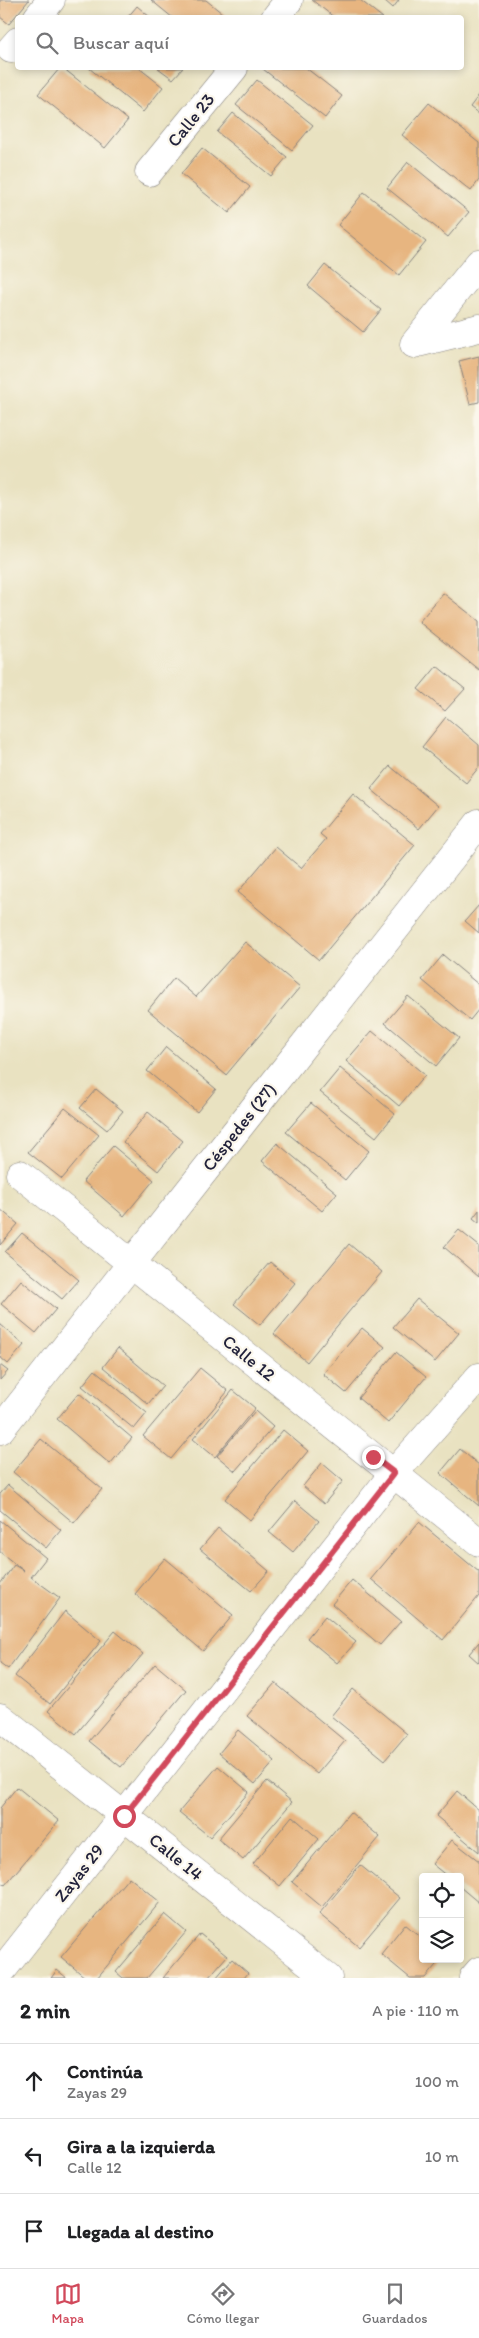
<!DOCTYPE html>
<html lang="es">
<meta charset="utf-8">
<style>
:root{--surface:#fff;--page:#f2f2f2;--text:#202124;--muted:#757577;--line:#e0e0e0;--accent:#d1495b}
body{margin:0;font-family:Itim,sans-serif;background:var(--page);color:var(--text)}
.controls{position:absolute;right:15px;bottom:15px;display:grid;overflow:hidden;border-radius:5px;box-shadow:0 2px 8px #0003}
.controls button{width:45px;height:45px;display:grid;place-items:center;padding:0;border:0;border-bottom:1px solid var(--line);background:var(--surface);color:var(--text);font:25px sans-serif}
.stop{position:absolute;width:15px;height:15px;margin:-11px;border:4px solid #d1495b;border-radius:50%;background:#fff}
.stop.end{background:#d1495b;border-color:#fff;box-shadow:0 1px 5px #0008}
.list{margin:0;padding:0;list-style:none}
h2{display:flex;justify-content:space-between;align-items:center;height:65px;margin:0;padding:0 20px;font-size:21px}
h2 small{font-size:16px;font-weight:400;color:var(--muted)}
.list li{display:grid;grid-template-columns:32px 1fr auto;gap:15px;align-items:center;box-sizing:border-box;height:75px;padding:0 20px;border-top:1px solid var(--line)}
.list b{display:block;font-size:19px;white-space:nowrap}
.list p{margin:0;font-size:16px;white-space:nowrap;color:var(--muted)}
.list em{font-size:16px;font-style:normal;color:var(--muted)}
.icon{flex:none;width:28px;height:28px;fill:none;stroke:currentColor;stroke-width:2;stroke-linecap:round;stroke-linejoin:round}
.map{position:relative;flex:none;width:479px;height:1978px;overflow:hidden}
.search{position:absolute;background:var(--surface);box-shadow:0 2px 8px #0003;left:15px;right:15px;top:15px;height:55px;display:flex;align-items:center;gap:12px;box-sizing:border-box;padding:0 18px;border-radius:5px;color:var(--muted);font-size:19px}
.sheet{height:290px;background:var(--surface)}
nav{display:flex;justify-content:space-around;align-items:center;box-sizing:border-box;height:70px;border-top:1px solid var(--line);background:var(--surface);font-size:14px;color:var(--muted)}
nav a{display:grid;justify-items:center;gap:2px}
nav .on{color:var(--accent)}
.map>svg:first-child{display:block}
</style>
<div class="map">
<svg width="479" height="1978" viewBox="0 0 479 1978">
<rect width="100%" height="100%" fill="#fbf7ec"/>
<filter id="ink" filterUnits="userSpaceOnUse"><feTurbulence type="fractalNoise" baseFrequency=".02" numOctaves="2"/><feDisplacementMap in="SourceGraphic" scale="10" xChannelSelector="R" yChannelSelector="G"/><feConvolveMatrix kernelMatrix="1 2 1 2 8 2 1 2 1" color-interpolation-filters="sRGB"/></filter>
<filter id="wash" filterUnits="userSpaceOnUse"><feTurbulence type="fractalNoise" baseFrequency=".0096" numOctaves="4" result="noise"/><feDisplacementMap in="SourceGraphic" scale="20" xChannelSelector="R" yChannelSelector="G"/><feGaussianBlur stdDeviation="1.12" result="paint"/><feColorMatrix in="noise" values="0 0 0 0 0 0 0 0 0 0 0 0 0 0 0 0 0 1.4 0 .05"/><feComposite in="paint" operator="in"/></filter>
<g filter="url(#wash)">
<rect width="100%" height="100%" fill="#e9e2c1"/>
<g id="blocks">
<path fill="#e7b580" d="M0,0H29L9,24L0,17Z
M151,0H206L228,18H173Z
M312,0H360L383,18H335Z
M384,0H399L393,8Z
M137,6L151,18H127Z
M60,68H63L128,120L105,148L38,94Z
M89,68H139L163,87L143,112Z
M158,68H183L173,79Z
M265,68H306L342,96L325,118L263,69Z
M257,80L313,125L292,150L236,105Z
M479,95V114L470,107Z
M429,103L479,143V180L471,191L402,135Z
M233,113L287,157L271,176L217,132Z
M202,148L250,187L229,213L181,174Z
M408,162L469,212L448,237L387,188Z
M364,192L426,242L399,275L338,225Z
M325,265L381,310L363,332L308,286Z
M479,356V402L470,404L459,361Z
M443,593L479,621V670L419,622Z
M437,666L465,689L445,711L418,689Z
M446,717L479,745V767L466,783L422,747Z
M390,766L438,806L419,829L371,789Z
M353,794L415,845L319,960L238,892L276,847L301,868L326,839L320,834Z
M479,905V933L465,921Z
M245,942L300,987L226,1075L148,1010L174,978L196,997Z
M443,955L479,985V1009L470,1020L422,980Z
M408,996L459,1038L436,1066L385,1023Z
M372,1031L425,1075L399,1106L346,1061Z
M166,1047L216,1089L197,1112L147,1071Z
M340,1068L395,1114L376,1137L320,1092Z
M96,1089L123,1111L107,1130L80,1108Z
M311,1103L369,1151L345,1180L286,1132Z
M65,1108L99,1135L62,1179L28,1152Z
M148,1112L183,1141L158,1171L123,1142Z
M277,1143L337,1193L322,1211L262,1161Z
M113,1146L154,1180L124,1216L83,1181Z
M0,1209L18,1224L0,1245Z
M479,1210V1223L473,1218Z
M459,1230L479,1246V1277L444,1247Z
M22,1233L79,1280L62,1299L5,1252Z
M349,1244L382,1272L307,1362L274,1334Z
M270,1262L295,1283L260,1325L234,1304Z
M21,1280L56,1309L36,1333L1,1304Z
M417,1299L459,1333L435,1362L393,1327Z
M0,1324L24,1345L8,1364L0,1357Z
M362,1328L385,1347L346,1393L323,1374Z
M118,1348L163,1386L148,1404L103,1367Z
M396,1352L426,1377L388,1423L358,1398Z
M0,1365L8,1371L0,1380Z
M200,1368L228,1391L171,1459L143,1436Z
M95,1370L147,1413L134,1429L82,1386Z
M233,1390L255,1408L215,1457L193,1439Z
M79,1393L132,1438L110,1464L57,1419Z
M255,1411L273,1427L235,1471L217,1456Z
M283,1430L308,1451L250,1520L225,1499Z
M41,1439L102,1489L74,1523L13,1472Z
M460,1449L479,1465V1506L440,1473Z
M322,1463L343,1481L324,1504L303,1486Z
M8,1485L61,1530L46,1548L0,1510V1494Z
M295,1501L319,1521L293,1552L269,1532Z
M0,1520L46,1558L31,1577L60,1598L8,1669L0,1663V1584L14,1565L24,1571L0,1552Z
M419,1522L479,1572V1596L443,1640L371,1579Z
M218,1528L269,1571L251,1591L200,1549Z
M165,1558L233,1615L203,1651L135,1594Z
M352,1580L401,1621L380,1645L332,1604Z
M65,1611L101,1641L50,1704L15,1676Z
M325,1616L356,1642L337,1663L307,1638Z
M115,1631L143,1654L76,1734L48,1711Z
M479,1642V1663L469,1654Z
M155,1664L186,1690L121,1767L89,1741Z
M275,1683L345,1741L317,1774L247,1716Z
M353,1689L407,1734L385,1760L331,1716Z
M238,1730L275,1761L255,1784L219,1753Z
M218,1766L249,1792L210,1837L179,1812Z
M267,1781L292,1802L243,1860L218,1839Z
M17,1787L59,1821L5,1885L0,1881V1808Z
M457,1791L479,1810V1852L436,1816Z
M350,1812L380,1837L322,1907L292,1882Z
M292,1816L319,1839L280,1886L253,1864Z
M452,1840L479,1861V1903L460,1887V1877H448L432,1864Z
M360,1865L400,1898L359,1947L319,1914Z
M129,1877L160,1902L97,1978H86L61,1957Z
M165,1914L186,1932L147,1978H123L116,1972Z
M405,1924L423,1939V1959H441L425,1978H410L381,1954Z
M200,1934L227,1956L208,1978H163Z
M232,1959L248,1973L244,1978H216Z
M57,1970L67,1978H51Z"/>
</g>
</g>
<g filter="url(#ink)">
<use href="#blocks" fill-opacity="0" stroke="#86827e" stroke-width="1"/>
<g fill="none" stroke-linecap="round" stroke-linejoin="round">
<g stroke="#86827e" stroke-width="29">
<path id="minor" d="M37,18L51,0
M275,18L289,0
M11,49L18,41
M149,172L234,68
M414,344L479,263
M414,344L479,328
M20,1174L479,1542
M0,1717L328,1978
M473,1978L479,1971"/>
</g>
<g stroke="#86827e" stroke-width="29">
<path id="tertiary" d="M0,1973L394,1473L479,1377"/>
</g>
<g stroke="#86827e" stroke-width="29">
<path id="primary" d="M0,1430L479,823"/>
</g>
<use href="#minor" stroke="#fff" stroke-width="28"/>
<use href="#tertiary" stroke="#fff" stroke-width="28"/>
<use href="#primary" stroke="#fff" stroke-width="28"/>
</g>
</g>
<g fill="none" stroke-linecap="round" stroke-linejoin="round" filter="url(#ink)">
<path stroke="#d1495b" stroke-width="6" d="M124,1816L394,1473L373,1457"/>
</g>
<g text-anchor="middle" stroke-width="4.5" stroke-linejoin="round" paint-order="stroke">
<g font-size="18" fill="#22223b" stroke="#fbf7ec">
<text transform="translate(191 120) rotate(-51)" y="6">Calle 23</text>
<text transform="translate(239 1127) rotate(-52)" y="6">Céspedes (27)</text>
<text transform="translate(249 1358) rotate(39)" y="6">Calle 12</text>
<text transform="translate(176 1857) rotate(39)" y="6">Calle 14</text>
<text transform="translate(79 1873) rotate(-52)" y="6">Zayas 29</text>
</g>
</g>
</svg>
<div class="controls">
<button><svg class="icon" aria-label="locate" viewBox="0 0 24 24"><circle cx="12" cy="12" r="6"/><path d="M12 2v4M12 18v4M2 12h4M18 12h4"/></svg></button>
<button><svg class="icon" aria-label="layers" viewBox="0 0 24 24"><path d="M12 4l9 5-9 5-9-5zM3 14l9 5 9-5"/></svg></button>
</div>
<div class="stop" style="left:124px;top:1816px"></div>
<div class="stop end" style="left:373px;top:1457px"></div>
<div class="search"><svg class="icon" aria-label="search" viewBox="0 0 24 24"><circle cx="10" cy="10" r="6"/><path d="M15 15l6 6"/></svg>Buscar aquí</div>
</div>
<section class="sheet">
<h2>2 min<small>A pie · 110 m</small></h2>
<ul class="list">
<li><svg class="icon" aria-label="ahead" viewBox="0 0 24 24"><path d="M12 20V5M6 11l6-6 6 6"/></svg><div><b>Continúa</b><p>Zayas 29</p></div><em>100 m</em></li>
<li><svg class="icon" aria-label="left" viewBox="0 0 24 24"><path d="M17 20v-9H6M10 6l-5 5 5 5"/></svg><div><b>Gira a la izquierda</b><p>Calle 12</p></div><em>10 m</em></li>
<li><svg class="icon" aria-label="arrive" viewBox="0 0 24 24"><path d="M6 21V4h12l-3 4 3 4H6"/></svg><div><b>Llegada al destino</b></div></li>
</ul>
</section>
<nav>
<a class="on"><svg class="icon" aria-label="map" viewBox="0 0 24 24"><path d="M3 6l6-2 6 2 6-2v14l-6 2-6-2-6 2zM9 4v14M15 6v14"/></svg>Mapa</a>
<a><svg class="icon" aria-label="directions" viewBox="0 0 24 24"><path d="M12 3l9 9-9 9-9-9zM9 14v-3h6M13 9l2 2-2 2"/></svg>Cómo llegar</a>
<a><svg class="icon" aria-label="saved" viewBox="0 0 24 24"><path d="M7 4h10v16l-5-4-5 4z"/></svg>Guardados</a>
</nav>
